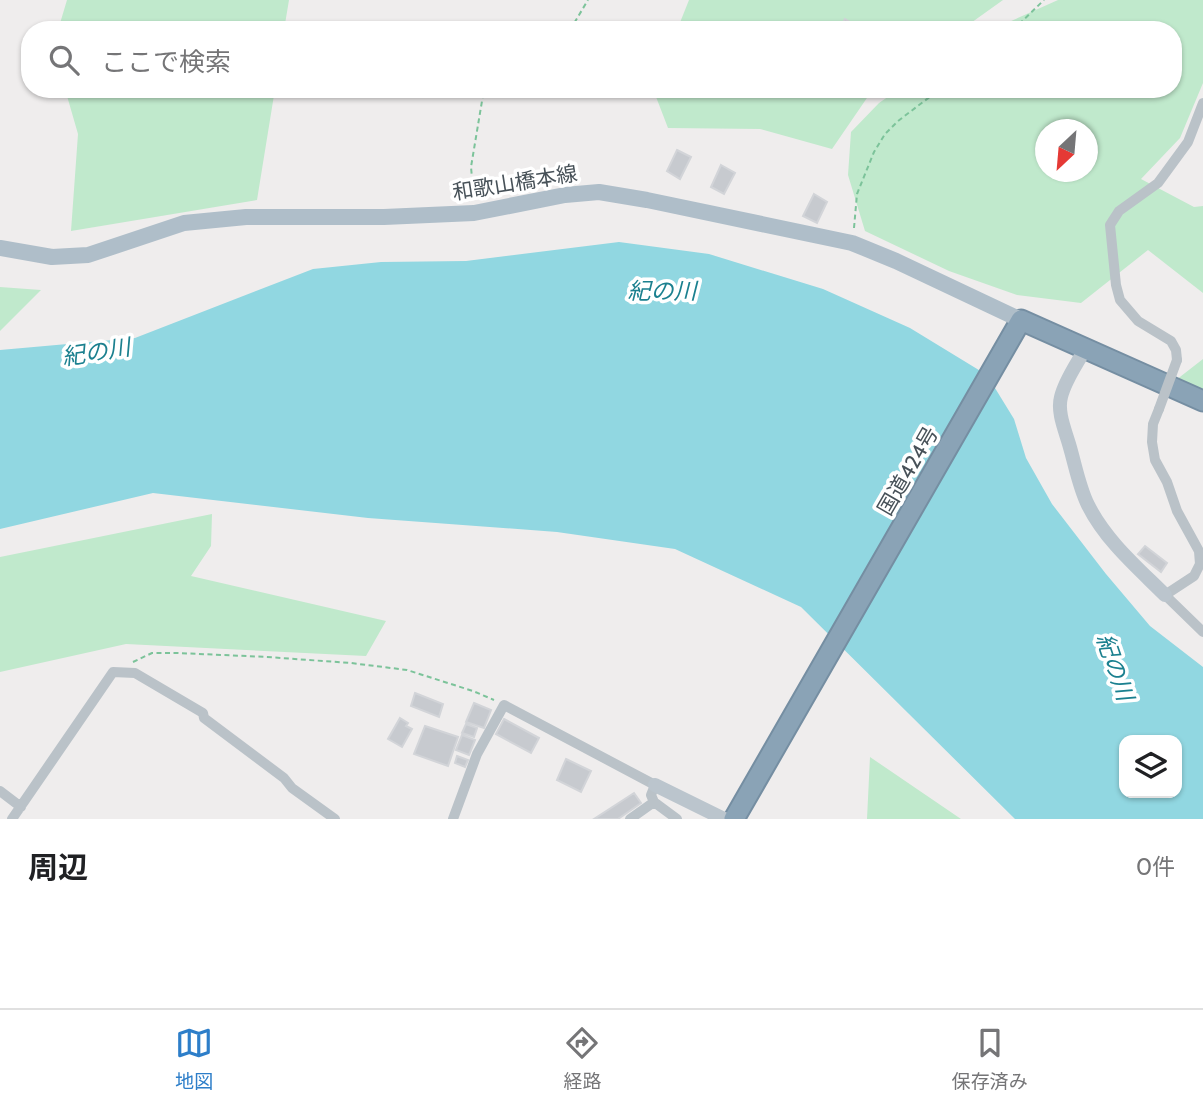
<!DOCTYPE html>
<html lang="ja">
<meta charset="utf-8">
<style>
:root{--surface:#fff;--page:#f6f6f6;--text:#202124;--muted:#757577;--line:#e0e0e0;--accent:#2d7ec9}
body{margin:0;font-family:Cabin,"Noto Sans JP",sans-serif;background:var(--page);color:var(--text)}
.controls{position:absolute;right:21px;bottom:21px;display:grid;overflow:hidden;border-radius:14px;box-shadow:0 2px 5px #0004}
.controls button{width:63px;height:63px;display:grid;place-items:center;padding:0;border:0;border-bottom:2px solid var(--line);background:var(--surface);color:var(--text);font:35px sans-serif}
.compass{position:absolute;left:1035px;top:119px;width:63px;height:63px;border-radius:50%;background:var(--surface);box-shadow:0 2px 5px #0004;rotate:206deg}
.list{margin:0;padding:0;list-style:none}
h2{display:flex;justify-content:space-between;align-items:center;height:91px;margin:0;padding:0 28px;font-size:30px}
h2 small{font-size:23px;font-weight:400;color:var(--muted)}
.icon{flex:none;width:38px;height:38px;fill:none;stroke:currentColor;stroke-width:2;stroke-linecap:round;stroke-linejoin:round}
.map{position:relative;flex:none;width:1203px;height:819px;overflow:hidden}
.search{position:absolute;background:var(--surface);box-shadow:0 2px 5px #0004;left:21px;right:21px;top:21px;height:77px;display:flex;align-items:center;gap:18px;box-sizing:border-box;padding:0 24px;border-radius:28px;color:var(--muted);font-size:26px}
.sheet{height:189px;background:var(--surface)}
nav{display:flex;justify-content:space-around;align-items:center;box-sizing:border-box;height:98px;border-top:2px solid var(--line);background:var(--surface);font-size:19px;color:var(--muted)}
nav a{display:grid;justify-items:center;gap:4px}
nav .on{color:var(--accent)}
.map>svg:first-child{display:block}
</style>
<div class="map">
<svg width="1203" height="819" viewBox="0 0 1203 819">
<rect width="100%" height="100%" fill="#efeded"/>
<path fill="#c0e9cc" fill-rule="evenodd" d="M67,0H289L284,30H58Z
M689,0H1003L961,30H677Z
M1058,0H1203V83L1180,138L1141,179L1194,207L1203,206V293L1148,250L1081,303L1017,295L949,271L865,231L848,175L851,132L879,103L899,89H1173V30H991ZM1046,130H1088V172H1046Z
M65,89H275L257,200L71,231L78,134Z
M653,89H878L869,95L832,149L760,129L668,128Z
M0,287L41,290L0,331Z
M1203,359V389L1176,380Z
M212,514L211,546L191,576L386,621L366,656L126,644L0,672V557Z
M870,757L961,819H867Z"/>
<path fill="#91d7e1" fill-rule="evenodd" d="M619,242L709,254L823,289L910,328L987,375L1014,419L1026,458L1052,504L1106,574L1150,626L1203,667V819H1015L801,607L675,549L557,532L368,518L153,493L0,529V350L135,338L313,269L381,262L466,261ZM1124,740H1177V793H1124Z"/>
<path fill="#c7cacf" stroke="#d2d4d8" stroke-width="2" d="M845,19L863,30H839Z
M677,150L691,157L680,179L667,171Z
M721,165L735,173L724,194L711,187Z
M814,194L827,202L817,223L803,216Z
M1145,546L1167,563L1161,572L1138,554Z
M415,693L443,704L439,717L411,706Z
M474,703L491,710L484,728L466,722Z
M400,718L408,723L406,726L412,729L402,747L388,739Z
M504,719L539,738L531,753L496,734Z
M466,724L477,728L474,737L462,733Z
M425,726L458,737L448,766L414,754Z
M462,735L475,740L469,755L456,750Z
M457,756L468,760L465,767L455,763Z
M566,759L591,771L581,792L557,780Z
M634,793L641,803L618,819H594Z"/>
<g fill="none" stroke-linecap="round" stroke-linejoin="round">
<g stroke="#758ea2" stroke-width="23">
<path id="highway" d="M734,819L1021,320L1203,401"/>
</g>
<path stroke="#7cc39a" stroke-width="2" stroke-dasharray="5 3.5" stroke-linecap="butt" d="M491,30L498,26L503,30
M570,30L588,0
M1013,30L1044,0
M474,199L471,167L484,89
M854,228L857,194L874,152L885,134L898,121L931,96L937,89
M133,662L152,653H177L267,657L351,663L407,670L473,691L494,700"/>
<path stroke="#bac2c8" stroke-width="10" d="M1177,360L1176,350L1171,341L1138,321L1120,300L1116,285L1110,225L1119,211L1158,183L1188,142L1203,103
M1159,409L1153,424L1152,442L1155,460L1167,482L1177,511L1199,551L1200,564L1194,576L1165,595L1203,632
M0,791L21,807
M654,802L677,819
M12,819L113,672L135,673L203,713L204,718L284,778L292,788L335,819
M453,819L477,754L504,705L655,785L651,795L654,802
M630,819L654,802"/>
<path stroke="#bbc5cd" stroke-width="14" d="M1085,349C1077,364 1065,380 1061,397C1057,412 1065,430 1069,444C1075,464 1079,487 1088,505C1106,541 1138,568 1165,595
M655,785L724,819"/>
<path stroke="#afbec9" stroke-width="16" d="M0,248L52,257L88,255L184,223L246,217H384L474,213L565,195L599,192L647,200L852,243L896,261L1021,320"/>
<use href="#highway" stroke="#8aa3b6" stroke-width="19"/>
<path stroke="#bac2c8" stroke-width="10" d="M1159,409L1177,360"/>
</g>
<g text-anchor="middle" stroke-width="7" stroke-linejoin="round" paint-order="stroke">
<g font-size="21" fill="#475158" stroke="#fff">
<text transform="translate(515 183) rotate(-9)" y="7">和歌山橋本線</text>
<text transform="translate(908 471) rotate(-60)" y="7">国道424号</text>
</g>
<g font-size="23" font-style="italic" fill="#1b808f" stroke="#fff">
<text x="662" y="299">紀の川</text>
<text transform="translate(96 352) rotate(-9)" y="8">紀の川</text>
<text transform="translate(1115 667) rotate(71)" y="8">紀の川</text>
</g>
</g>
</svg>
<div class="controls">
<button><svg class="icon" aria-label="layers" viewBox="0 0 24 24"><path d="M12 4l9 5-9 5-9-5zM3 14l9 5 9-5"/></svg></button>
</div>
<svg class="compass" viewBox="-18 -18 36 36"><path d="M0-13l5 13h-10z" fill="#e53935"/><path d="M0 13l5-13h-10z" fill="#757577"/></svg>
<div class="search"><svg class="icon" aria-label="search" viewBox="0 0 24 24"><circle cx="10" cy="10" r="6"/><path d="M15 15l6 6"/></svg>ここで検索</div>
</div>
<section class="sheet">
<h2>周辺<small>0件</small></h2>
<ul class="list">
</ul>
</section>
<nav>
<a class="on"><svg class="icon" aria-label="map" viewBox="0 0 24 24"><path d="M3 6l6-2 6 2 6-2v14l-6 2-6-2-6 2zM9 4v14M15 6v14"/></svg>地図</a>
<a><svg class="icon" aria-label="directions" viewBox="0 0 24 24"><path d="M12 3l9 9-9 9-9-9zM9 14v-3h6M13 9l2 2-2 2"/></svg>経路</a>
<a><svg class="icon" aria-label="saved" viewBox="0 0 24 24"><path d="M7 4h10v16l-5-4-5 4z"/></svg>保存済み</a>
</nav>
